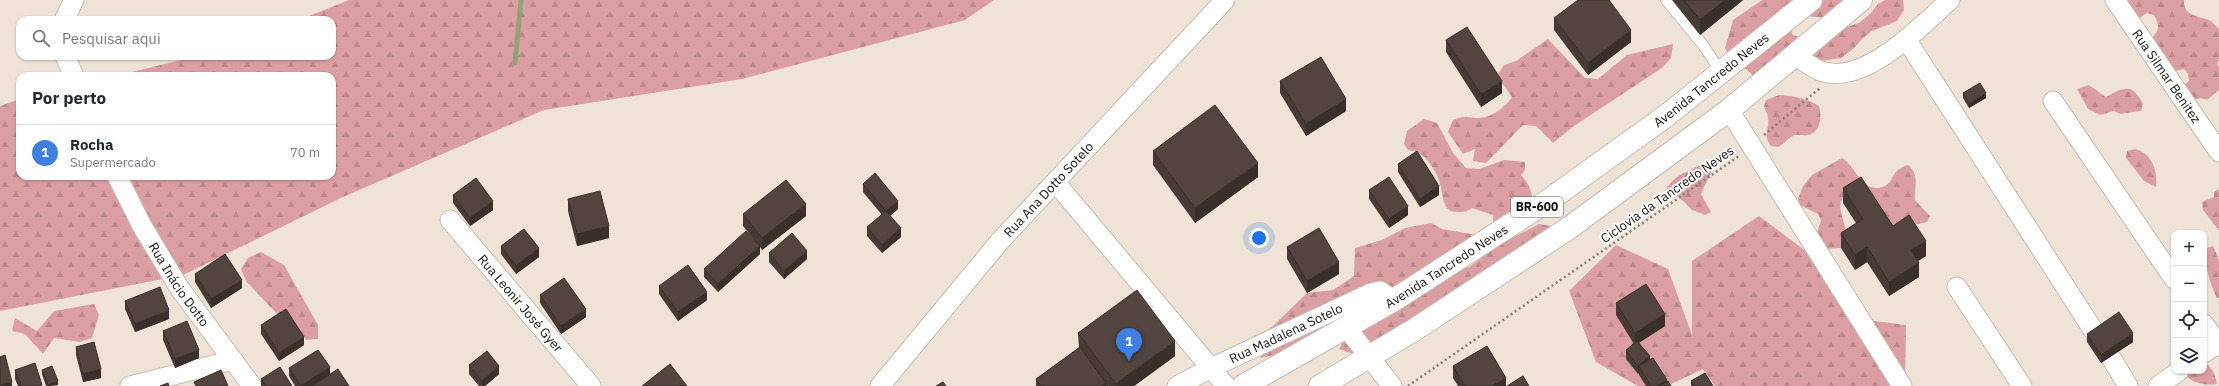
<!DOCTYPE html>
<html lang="pt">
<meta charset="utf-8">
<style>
:root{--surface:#fff;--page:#f2f2f3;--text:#1f2937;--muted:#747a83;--line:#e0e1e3;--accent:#643eb7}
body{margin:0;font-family:"IBM Plex Sans",sans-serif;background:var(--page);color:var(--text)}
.controls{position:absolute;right:12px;bottom:12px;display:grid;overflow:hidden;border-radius:8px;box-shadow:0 1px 3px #0004}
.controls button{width:36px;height:36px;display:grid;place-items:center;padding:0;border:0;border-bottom:1px solid var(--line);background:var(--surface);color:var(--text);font:20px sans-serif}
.you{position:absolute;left:1259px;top:238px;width:14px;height:14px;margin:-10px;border:3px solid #fff;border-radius:50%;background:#1a73e8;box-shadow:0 0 0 6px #1a73e833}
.badge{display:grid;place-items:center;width:26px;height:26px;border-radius:50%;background:var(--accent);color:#fff;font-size:13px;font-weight:700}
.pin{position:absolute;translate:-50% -33px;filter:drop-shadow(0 1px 2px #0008)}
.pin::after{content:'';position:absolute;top:21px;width:14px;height:12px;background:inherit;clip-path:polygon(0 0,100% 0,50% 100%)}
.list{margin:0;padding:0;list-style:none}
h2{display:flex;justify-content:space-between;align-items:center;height:52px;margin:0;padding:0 16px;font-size:17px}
h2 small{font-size:13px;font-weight:400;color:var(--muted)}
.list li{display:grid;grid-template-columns:26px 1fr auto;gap:12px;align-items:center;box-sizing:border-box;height:56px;padding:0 16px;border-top:1px solid var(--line)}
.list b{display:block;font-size:15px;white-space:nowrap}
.list p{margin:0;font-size:13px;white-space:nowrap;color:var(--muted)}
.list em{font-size:13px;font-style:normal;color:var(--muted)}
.icon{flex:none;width:22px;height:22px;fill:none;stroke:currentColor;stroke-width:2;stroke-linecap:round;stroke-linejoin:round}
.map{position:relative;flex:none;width:2219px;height:386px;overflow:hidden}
.search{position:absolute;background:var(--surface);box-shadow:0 1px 3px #0004;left:16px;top:16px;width:320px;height:44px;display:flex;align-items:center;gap:10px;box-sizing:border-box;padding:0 14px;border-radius:12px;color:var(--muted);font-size:15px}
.panel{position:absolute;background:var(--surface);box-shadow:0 1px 3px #0004;left:16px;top:72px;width:320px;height:108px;border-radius:12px}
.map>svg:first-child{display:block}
</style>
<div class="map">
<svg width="2219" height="386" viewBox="0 0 2219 386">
<defs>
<pattern id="forest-firs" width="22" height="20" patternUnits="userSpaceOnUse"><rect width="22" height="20" fill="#db9fa3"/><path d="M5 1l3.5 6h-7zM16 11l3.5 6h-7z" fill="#bb888b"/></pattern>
</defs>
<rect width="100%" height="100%" fill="#efe3d7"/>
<path fill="url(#forest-firs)" d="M349,0H994L965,20L742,79L544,110L343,197L183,275L0,311V106L20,99V176H332V76H115L198,56H332V20H299Z
M1762,0H1866L1831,18L1803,16L1791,20L1792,34L1804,40L1859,23L1870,14L1878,4L1885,0H1903L1904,10L1897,21L1872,31L1862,39L1853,49L1841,58L1814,62L1790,73L1754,76C1742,65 1734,63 1725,48L1733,20Z
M2120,0H2184C2183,15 2197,16 2209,20C2213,22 2216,26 2219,29V60L2217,64L2219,67V90L2207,100L2200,98L2194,100L2184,85L2189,81L2188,74L2184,69L2170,72L2148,43C2157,30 2162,31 2154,15L2147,13L2136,20Z
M1548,39L1585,78L1598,79L1627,55L1673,44L1671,58L1662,68L1574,126L1553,143L1536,126L1523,125L1486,163L1473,161L1475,149L1463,154L1448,132L1453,120C1468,114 1465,118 1478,118C1492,118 1505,107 1512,97L1497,76L1504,65L1516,61Z
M2089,85L2106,97C2125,87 2132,83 2143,104L2141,111L2120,114L2114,111L2100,115L2088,109L2077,89Z
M1779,95C1794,96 1806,98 1819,106C1822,117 1821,132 1808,135C1804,136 1800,134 1796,135C1791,135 1783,145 1778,147L1771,146C1762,134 1770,129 1768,118C1768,114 1765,110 1764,106L1766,100Z
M1424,119L1437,123L1453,153L1466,168L1479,169L1504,160L1525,162V170L1521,175C1538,194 1528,201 1538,221L1525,223L1455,271L1469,267L1502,243L1539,224L1551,226L1561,234C1556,248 1550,255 1538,263L1356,355L1339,349L1352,326L1326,320C1304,348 1295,351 1260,358L1268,331L1307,293L1333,290L1354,276L1355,248L1382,240L1405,228L1431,223L1442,229L1482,236L1494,228L1493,215L1472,208C1467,212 1464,212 1457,212C1441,213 1443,190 1439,180C1436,172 1429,161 1422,155C1419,152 1412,151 1408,150L1404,144L1407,131Z
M2135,149C2152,153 2158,171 2156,187L2144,181L2126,158L2127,151Z
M1842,158C1856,166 1862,194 1883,187C1895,182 1890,170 1908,165C1920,175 1914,186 1915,200L1930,216L1927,222L1914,225L1900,235L1848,192C1831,206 1848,220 1845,236C1845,240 1842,244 1841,248L1825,249L1817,233L1821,220L1818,214L1800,205L1798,199L1803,186L1812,175Z
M1711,162L1712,170L1701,194L1711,212L1705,215L1692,210L1678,196L1672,199L1665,198C1664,177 1694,168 1711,162Z
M2219,189V231L2203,210L2202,202L2214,197V192Z
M1759,216L1819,261L1858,319L1906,325L1905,386H1715L1703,369L1667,386H1638L1596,362L1569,291L1616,245L1668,269L1692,335V261Z
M2213,246L2219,260V298H2217C2211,287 2202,259 2207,248Z
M261,252L284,265L318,325V339L306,340L292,318L279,316L246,281L241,269L248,258Z
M94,304L99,315L92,338L80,342L54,338L43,354L25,334L12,331L15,318L37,331L54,311Z
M2204,363C2213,367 2215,375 2217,384C2204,386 2189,383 2183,371H2204Z"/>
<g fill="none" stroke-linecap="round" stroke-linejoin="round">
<path stroke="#92a473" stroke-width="5" d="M515,63L521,0"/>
<g stroke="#c5bbaf" stroke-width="12">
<path id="service" d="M1666,0L1703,45L1721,72"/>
</g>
<g stroke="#c5bbaf" stroke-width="21">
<g id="minor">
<path id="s1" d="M2115,0L2219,152"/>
<path d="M64,20L74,0"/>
<path d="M1906,39L2097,336"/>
<path d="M65,56L74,76"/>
<path d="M1795,56C1802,60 1810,66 1818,70C1862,89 1921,26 1950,0"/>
<path d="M2053,101L2174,279"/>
<path d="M1729,110L1902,386"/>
<path id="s2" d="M117,176L142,226L180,289L252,386"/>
<path d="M1056,183L1226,386"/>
<path id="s3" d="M450,220L591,386"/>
<path d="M1957,287L2022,386"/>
<path d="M2204,324L2219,346"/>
<path d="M1346,327L1392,386"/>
<path d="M2204,353L2217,344"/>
<path d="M2110,356L2128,386"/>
<path d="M130,386L233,360"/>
<path id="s4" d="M880,386L1000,241L1225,0"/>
<path id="s5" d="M1177,386L1211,368L1371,293L1380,291L1394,300"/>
<path d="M2158,386L2179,371"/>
</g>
</g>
<g stroke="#c5bbaf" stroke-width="24">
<g id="primary">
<path id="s6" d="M1243,386L1394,300L1549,200L1666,116L1811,0"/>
<path d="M1320,386L1414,330L1569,228L1729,110L1861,0"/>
</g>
</g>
<path stroke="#867e76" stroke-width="2.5" stroke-dasharray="2 3" stroke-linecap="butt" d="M1764,135L1820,88
M1408,386L1739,156"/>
<use href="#service" stroke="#fff" stroke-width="10"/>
<use href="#minor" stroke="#fff" stroke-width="19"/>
<use href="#primary" stroke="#fff" stroke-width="22"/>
</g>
<path fill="#473b36" d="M1672,0H1743L1700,35Z
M1554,18L1631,42L1588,75L1554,30Z
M1446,40L1502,93L1481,107L1446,52Z
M1280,81L1346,111L1306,136L1280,93Z
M1963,93L1986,98L1969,108L1963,98Z
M1153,151L1258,177L1195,223L1153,165Z
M1398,164L1439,195L1420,207L1398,172Z
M863,184L898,209L890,216L901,237L882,253L867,236V227L882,215L863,192Z
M1843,188L1893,226L1926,256L1918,261L1919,277L1889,296L1867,262L1855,270L1841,248V233L1856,223L1843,203Z
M1369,190L1408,215L1389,228L1369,199Z
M453,195L493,210L470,226L453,203Z
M568,199L609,238L577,246L568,211Z
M743,214L806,216L762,250L760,247V254L718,292L704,277V269L755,241L743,226Z
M501,246L539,257L516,274L501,254Z
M1287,247L1339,274L1307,293L1287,259Z
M769,253L807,259L784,279L769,262Z
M195,274L242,288L211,308L195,282Z
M659,286L707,300L678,321L659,294Z
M540,295L586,317L561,334L540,303Z
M125,301L169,319L135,332L125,309Z
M1616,303L1665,326L1639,343L1650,360L1667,382L1671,386H1646L1639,375V373L1638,374L1626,359V350L1634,344L1616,315Z
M261,325L304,345L279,361L261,334Z
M163,331L199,358L175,368L163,340Z
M1078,333L1175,356L1134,386H1106V385V386H1036V379L1079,348Z
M2087,334L2133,342L2101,363L2087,342Z
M76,347L101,378L83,382L76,355Z
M469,365L499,374L485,386H479L469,374Z
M1453,366L1506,386H1458L1453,378Z
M289,368L330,375L349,386H295L289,376Z
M15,370L42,386H18L15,379Z
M42,370L58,385L46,386L42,374Z
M261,379L292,386H261Z
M1691,381L1713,386H1691Z"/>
<path fill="#39302c" d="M1725,0H1743L1700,35V20Z
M1631,30V42L1588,75V63Z
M1502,81V93L1481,107V94Z
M1986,93V98L1969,108V104Z
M1346,99V111L1306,136V124Z
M1258,163V177L1195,223V208Z
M1439,186V195L1420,207V199Z
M493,201V210L470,226V218Z
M898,201V209L886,219V211Z
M806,204V216L762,250V238Z
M1408,206V215L1389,228V219Z
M609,226V238L577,246V234Z
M901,228V237L882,253V245Z
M1926,241V256L1911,265V250Z
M760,246V254L718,292V284Z
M1867,247V262L1855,270V255Z
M539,248V257L516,274V266Z
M807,251V259L784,279V271Z
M1339,262V274L1307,293V281Z
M1919,263V277L1889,296V282Z
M242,280V288L211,308V299Z
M707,292V300L678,321V312Z
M586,309V317L561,334V326Z
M169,310V319L135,332V324Z
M1665,314V326L1635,345V333Z
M2133,333V342L2101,363V355Z
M304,337V345L279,361V353Z
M1175,341V356L1134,386H1116V384Z
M199,350V358L175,368V359Z
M1650,356V365L1639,366V373L1638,374V366Z
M499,366V374L485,386H482V381Z
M330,367V376L314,386H301Z
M101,369V378L83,382V374Z
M1506,378V386H1492Z
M1667,380V386H1657Z
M58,381V385L48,386V385Z
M12,382V386H0V385Z
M1106,383V386H1101Z"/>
<path fill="#52453f" stroke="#39302c" d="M1578,0H1609L1631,30L1588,63L1554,18Z
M1684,0H1725L1700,20Z
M1467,27L1502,81L1481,94L1446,40Z
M1321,57L1346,99L1306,124L1280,81Z
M1980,83L1986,93L1969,104L1963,93Z
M1215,105L1258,163L1195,208L1153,151Z
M1417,151L1439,186L1420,199L1398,164Z
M875,173L898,201L886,211L863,184Z
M1389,177L1408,206L1389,219L1369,190Z
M1861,177L1893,226L1909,215L1926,241L1911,250L1919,263L1889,282L1867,247L1855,255L1841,233L1863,219L1843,188Z
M476,178L493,201L470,218L453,195Z
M786,180L806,204L762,238L743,214Z
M600,191L609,226L577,234L568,199Z
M886,211L901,228L882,245L867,227Z
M1319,228L1339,262L1307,281L1287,247Z
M524,229L539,248L516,266L501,246Z
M746,231L760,246L718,284L704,269Z
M792,233L807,251L784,271L769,253Z
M225,254L242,280L211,299L195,274Z
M688,265L707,292L678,312L659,286Z
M564,278L586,309L561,326L540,295Z
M1646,284L1665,314L1635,333L1616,303Z
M160,287L169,310L135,324L125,301Z
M1137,290L1175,341L1116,384L1078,333Z
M286,309L304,337L279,353L261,325Z
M2119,312L2133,333L2101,355L2087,334Z
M187,321L199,350L175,359L163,331Z
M1637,341L1650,356L1638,366L1626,350Z
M94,342L101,369L83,374L76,347Z
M1487,346L1506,378L1492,386H1465L1453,366Z
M1080,347L1106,383L1101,386H1041L1036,379Z
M318,350L330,367L301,386L289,368Z
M487,351L499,366L482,381L469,365Z
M5,355L12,382L0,385V357Z
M1653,358L1667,380L1657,386H1651L1639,366Z
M35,363L42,385L39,386H21L15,370Z
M670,364L687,386H642Z
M52,366L58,381L48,385L42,370Z
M280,367L292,386H266L261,379Z
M338,369L349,386H312Z
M221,370L228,386H196L194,382Z
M1705,373L1713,386H1694L1691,381Z
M1523,376L1529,386H1507Z
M1668,381L1671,386H1659Z
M943,382L946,386H936Z
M168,383L169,386H160Z"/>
<g text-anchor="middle" stroke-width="4" stroke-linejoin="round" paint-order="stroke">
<rect fill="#fff" stroke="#5a5855" stroke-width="1" x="1511" y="197" width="52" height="20" rx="3"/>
<g font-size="12" font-weight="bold" fill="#14100c">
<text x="1537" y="211">BR-600</text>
</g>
<g font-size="13" fill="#14100c" stroke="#fff">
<text dy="5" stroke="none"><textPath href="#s1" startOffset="92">Rua Silmar Benitez</textPath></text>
<text dy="5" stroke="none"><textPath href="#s6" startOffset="560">Avenida Tancredo Neves</textPath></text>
<text dy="5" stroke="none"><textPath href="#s4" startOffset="259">Rua Ana Dotto Sotelo</textPath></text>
<text transform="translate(1667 194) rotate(-35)" y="5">Ciclovia da Tancredo Neves</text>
<text dy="5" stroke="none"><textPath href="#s6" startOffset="236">Avenida Tancredo Neves</textPath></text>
<text dy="5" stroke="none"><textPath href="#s2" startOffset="125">Rua Inácio Dotto</textPath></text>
<text dy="5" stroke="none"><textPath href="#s3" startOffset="109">Rua Leonir José Gyer</textPath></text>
<text dy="5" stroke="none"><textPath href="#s5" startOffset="121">Rua Madalena Sotelo</textPath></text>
</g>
</g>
</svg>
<div class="controls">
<button>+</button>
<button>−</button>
<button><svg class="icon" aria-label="locate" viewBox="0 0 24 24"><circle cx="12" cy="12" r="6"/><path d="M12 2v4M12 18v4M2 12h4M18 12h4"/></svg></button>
<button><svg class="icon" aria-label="layers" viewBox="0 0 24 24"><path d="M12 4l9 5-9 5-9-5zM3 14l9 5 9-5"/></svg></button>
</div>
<div class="you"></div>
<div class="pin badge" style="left:1129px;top:361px;background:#3f7fe0">1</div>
<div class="search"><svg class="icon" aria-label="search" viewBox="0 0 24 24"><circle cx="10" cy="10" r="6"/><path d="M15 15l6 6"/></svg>Pesquisar aqui</div>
<section class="panel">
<h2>Por perto<small></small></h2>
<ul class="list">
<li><span class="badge" style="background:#3f7fe0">1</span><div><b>Rocha</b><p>Supermercado</p></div><em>70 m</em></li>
</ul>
</section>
</div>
